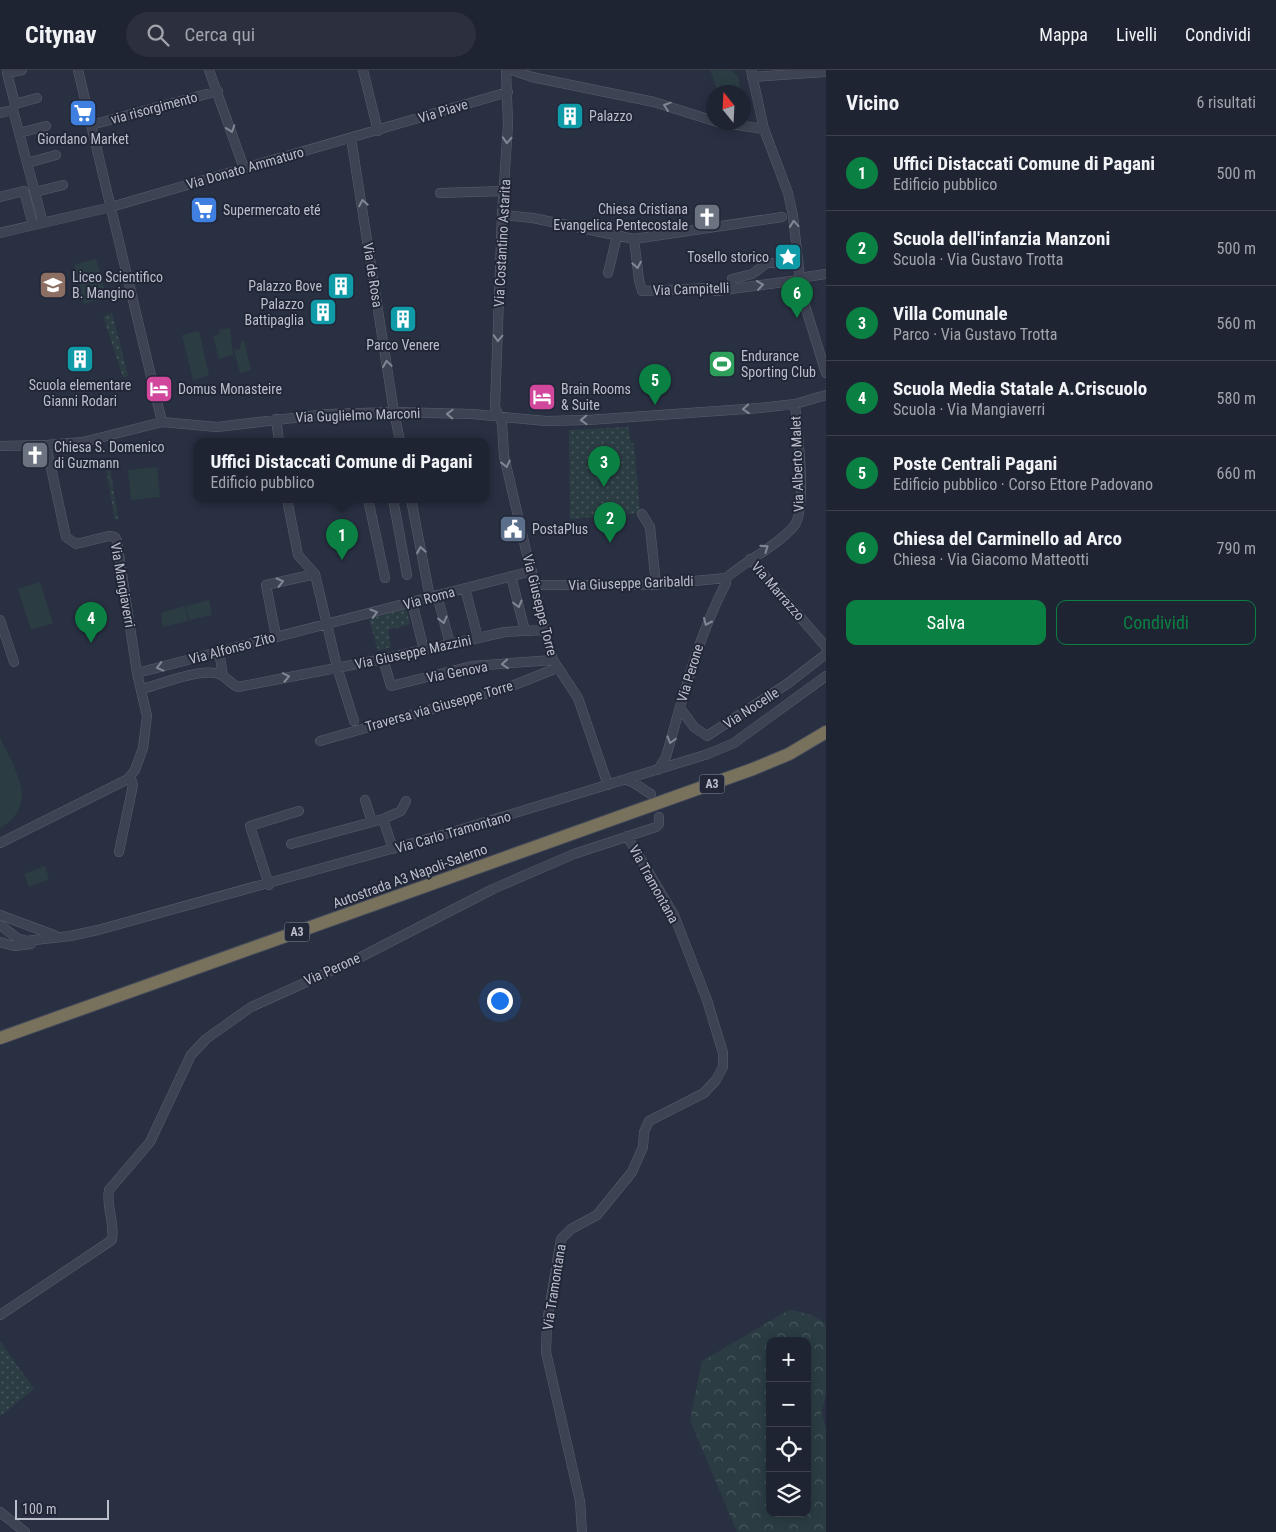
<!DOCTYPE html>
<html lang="it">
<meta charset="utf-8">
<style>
:root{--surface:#1f2432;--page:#2c303e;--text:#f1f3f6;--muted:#a1a4ac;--line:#3c414d;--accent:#0b8043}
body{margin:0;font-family:"Roboto Condensed",sans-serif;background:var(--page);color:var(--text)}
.controls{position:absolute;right:15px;bottom:15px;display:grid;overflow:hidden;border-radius:10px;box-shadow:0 2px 12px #0003}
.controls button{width:45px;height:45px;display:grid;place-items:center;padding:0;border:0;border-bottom:1px solid var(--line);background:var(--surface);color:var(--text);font:25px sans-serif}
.compass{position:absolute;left:706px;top:15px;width:45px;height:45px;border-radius:50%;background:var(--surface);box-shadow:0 2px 12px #0003;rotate:342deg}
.scale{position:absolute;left:15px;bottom:12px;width:94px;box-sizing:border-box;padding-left:5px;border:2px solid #bbbfcc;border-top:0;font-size:14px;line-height:18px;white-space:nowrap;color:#bbbfcc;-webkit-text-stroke:4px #222738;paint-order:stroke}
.you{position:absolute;left:499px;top:930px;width:18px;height:18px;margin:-12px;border:4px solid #fff;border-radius:50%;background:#1a73e8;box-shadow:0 0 0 8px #1a73e833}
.badge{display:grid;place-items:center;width:32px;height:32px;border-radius:50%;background:var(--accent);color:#fff;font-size:16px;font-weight:700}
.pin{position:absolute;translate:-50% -41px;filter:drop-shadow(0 1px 2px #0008)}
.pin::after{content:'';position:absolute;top:26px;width:18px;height:15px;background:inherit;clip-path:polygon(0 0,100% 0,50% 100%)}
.popup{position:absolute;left:194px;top:368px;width:295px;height:65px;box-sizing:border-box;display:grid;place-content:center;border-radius:10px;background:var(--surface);filter:drop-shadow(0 1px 4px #0005);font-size:16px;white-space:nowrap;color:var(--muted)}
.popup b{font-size:19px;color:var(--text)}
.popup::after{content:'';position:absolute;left:50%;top:100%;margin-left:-10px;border:10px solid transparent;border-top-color:var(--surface)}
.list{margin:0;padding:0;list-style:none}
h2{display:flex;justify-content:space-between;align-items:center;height:65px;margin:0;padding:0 20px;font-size:21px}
h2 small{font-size:16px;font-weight:400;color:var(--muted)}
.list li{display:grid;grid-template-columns:32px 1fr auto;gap:15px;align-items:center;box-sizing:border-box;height:75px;padding:0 20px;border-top:1px solid var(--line)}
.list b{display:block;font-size:19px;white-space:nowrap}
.list p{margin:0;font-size:16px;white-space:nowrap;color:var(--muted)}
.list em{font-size:16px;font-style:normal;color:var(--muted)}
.actions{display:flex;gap:10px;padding:15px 20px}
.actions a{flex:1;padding:11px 0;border:1px solid var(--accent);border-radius:10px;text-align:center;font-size:18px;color:var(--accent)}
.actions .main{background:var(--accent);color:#fff}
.icon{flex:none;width:28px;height:28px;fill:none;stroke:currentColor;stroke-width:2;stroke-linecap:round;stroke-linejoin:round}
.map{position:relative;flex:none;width:826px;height:1462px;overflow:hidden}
header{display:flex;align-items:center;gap:30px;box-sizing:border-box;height:70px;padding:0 25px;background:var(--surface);border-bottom:1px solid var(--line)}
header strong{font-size:24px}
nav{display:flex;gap:28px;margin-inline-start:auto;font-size:18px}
.search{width:350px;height:45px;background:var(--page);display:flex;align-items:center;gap:12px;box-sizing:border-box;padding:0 18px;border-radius:28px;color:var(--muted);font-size:19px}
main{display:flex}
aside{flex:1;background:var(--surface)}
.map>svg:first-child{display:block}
</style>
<header>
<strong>Citynav</strong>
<div class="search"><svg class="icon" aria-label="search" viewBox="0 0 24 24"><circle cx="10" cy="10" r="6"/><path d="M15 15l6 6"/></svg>Cerca qui</div>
<nav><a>Mappa</a><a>Livelli</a><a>Condividi</a></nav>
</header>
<main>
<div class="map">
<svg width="826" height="1462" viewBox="0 0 826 1462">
<defs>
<pattern id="grass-dots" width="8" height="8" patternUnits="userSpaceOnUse" patternTransform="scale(1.25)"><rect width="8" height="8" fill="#2b3d43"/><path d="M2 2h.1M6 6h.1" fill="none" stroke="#48575d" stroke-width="1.8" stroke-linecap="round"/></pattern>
<pattern id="forest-crowns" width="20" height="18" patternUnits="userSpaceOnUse" patternTransform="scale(1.25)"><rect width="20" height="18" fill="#2b3d43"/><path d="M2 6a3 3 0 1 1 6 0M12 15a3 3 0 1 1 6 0" fill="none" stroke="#48575d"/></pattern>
</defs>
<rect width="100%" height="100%" fill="#293042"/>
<path fill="url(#grass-dots)" d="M112,243L128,306L123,307L103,246Z
M628,357L631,373H634L640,443L570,449L569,360Z
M109,391L118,449L115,450L105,392Z
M406,538L410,554L388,560L391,577L378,581L369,549Z
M0,1271L34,1319L0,1346Z"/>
<path fill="url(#forest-crowns)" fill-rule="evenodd" d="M789,1240C802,1242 818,1245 826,1255V1324L821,1343L826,1358V1462H737L690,1350L702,1291ZM770,1271H807V1443H770Z"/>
<path fill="#2b3d43" d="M710,0H731L738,6L741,22H718Z
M96,189L107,227L84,234L74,195Z
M230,258L233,285L219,289L213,266L220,264L219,260Z
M199,261L209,305L193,310L182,265Z
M244,270L251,300L240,303L234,280L240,279L241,271Z
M157,397L160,427L131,430L128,400Z
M40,512L53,553L31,560L18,519Z
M209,530L212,545L189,550L186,536Z
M185,536L188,551L163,557L161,543Z
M0,668C14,698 41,735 0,758Z
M45,796L49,809L29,817L24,804Z"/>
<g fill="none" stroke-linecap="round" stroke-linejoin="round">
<g stroke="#595e6d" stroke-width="10">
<path id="minor" d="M78,0L162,352
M209,0L244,98
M363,0L378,61
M506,0L508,54L502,145L495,337L502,353L504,386L546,566L553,590L578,628L608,715
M512,0L532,7L654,32L714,51
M751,0L764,59L788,123L793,146L802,226L826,303
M752,7L826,2
M15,34L7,3L22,0
M13,40L15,34L37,28
M0,43L13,40L43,153
M717,52L764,59
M91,55L218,21
M19,63L46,56
M351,68L394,342L400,371
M27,93L56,85
M35,122L63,115
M440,123L504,121
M0,127L24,121L33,155
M502,145L533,148L634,169L782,147
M0,163L111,137L508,22
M634,169L639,210L642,221L710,218L716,221L799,210
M608,203L617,166
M799,208L826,204
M733,218L732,209L752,204L767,193H797
M276,349L279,371
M0,376L46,375L83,372L162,352L217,357L327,344L394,342L472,344L546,351L588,350L760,338L795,334L826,325
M287,429L298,485L315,504L337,597L354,651
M368,429L385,508
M393,429L407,505
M411,429L430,528
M642,444L650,457L656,515
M750,489L826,577
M511,506L525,561
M726,508C747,490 777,476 794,456C808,440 797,357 795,334
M535,515H651L726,508
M465,518L478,568
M437,525L450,574
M412,532L424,580
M0,550L14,592
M276,566L266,515L315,504
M219,581L223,606
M383,589L391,616L472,596L553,590
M137,603L532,501
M142,619C161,614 196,600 215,603C225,604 229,613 238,617L383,589L505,562L544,560
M680,638L694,657L707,666L787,614L826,584
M320,671L509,617L557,598
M658,700L666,687C683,627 697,569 726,513V508
M626,710C637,712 641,719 651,724
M365,730L372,752
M383,749L393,779
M0,773L128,709L135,700L143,678L147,646L137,603L117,471L115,467L109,466L76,474L66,467L46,375
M291,774L383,749L401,741L406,731
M119,782L133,715L130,706
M269,815L250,756L299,741
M0,845L54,865
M0,855L17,868L26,871L70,866L98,860L456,761L708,684L734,673L826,606
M0,872L14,876L31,874
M0,1245L112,1170C115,1153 106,1137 109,1120L150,1072L191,985L206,969L251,937L355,890L493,819L574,784L656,757L659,754V747
M0,1442L25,1462
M582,1462L580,1431L546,1282L547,1252L561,1169L571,1159L597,1145L632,1102L643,1077L644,1062L649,1051L704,1023L716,1010L723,997V983L707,930L674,845L627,766"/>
</g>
<g stroke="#484d5d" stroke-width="14">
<path id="highway" d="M0,968L753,699L789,684L826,662"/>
</g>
<use href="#minor" stroke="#3d4352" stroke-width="9"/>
<use href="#highway" stroke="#78715b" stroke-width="12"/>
</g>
<defs><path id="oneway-chevron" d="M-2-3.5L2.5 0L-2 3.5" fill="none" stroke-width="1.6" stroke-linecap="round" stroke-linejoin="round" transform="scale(1.25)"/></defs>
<g stroke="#828795">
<use href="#oneway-chevron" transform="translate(667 36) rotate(-161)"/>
<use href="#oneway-chevron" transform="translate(231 59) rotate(71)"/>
<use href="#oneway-chevron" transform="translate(507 70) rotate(93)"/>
<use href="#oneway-chevron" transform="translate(363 133) rotate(-100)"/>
<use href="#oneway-chevron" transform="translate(794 154) rotate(-95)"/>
<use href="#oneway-chevron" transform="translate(637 195) rotate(80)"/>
<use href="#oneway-chevron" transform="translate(760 215) rotate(-8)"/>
<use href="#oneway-chevron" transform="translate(498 268) rotate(92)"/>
<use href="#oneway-chevron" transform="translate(387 294) rotate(-98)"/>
<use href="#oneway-chevron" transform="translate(746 339) rotate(176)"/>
<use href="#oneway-chevron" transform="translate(450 344) rotate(-178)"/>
<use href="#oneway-chevron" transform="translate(584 350) rotate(178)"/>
<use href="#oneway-chevron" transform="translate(506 394) rotate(77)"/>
<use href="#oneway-chevron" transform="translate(765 478) rotate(-35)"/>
<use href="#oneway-chevron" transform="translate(421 480) rotate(-100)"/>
<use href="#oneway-chevron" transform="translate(280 512) rotate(-14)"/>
<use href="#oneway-chevron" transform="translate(518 534) rotate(75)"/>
<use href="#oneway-chevron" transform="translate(374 543) rotate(-16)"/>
<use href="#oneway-chevron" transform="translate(443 550) rotate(76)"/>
<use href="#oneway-chevron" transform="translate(707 552) rotate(114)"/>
<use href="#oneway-chevron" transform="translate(505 594) rotate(175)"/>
<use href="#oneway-chevron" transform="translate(160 597) rotate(165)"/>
<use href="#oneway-chevron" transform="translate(286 607) rotate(-11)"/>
<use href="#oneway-chevron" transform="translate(671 670) rotate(106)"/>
</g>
<defs>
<g id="supermarket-square" transform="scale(1.4375)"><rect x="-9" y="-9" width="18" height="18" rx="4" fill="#3f7fe0" stroke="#222738"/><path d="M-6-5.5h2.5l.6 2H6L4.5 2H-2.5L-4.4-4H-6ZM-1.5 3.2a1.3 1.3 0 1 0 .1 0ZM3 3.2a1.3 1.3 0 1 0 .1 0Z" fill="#fff"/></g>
<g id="building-square" transform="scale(1.4375)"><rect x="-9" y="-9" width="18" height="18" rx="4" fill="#0f9aa8" stroke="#222738"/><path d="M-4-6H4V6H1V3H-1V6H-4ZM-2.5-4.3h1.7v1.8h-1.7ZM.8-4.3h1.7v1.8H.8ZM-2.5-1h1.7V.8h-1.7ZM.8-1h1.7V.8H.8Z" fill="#fff"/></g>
<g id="church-square" transform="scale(1.4375)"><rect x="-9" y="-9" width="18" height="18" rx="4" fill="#6b7280" stroke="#222738"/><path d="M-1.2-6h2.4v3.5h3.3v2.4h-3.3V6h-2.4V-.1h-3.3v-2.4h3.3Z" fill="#fff"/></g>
<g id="sight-square" transform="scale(1.4375)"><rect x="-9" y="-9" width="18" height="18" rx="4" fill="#0f9aa8" stroke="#222738"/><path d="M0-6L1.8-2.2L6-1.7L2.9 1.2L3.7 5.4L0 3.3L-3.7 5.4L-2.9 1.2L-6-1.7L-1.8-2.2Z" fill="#fff"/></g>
<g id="school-square" transform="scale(1.4375)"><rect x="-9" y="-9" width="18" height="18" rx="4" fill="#8d6e63" stroke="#222738"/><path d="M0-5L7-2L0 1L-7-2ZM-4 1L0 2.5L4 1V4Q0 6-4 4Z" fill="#fff"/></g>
<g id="stadium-square" transform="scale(1.4375)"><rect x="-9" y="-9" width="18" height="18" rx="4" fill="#2e9e5b" stroke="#222738"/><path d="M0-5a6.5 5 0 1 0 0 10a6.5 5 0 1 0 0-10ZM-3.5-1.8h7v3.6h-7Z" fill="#fff"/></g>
<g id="hotel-square" transform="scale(1.4375)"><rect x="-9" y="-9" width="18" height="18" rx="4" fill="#d1479c" stroke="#222738"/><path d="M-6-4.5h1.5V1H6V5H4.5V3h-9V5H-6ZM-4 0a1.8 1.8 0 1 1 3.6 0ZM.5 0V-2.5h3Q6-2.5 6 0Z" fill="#fff"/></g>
<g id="civic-square" transform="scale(1.4375)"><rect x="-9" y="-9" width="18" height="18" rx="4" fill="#5c6f8a" stroke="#222738"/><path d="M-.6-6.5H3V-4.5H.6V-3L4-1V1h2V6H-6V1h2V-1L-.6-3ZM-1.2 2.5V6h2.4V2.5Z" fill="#fff"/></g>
</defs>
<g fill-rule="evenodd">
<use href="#supermarket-square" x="83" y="43"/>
<use href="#building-square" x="570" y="46"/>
<use href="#supermarket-square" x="204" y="140"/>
<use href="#church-square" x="707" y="147"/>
<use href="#sight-square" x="788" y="187"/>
<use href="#school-square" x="53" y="215"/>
<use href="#building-square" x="341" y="216"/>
<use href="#building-square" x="323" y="242"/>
<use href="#building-square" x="403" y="249"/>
<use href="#building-square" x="80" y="289"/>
<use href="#stadium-square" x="722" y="294"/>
<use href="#hotel-square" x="159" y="319"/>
<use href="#hotel-square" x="542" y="327"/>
<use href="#church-square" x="35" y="385"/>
<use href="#civic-square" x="513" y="459"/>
</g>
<g text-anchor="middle" stroke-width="4" stroke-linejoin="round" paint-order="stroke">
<g fill="#222738" stroke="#8d91a0" stroke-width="1">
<rect x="699.5" y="704.5" width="25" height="19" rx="4"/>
<rect x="284.5" y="852.5" width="25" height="19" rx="4"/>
</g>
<g font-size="12" font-weight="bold" fill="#bbbfcc">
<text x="712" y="718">A3</text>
<text x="297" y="866">A3</text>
</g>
<g font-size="14" fill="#bbbfcc" stroke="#222738">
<text transform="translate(154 38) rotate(-15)" y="5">via risorgimento</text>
<text transform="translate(443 41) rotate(-17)" y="5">Via Piave</text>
<text transform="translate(245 98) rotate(-16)" y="5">Via Donato Ammaturo</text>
<text transform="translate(502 173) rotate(-87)" y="5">Via Costantino Astarita</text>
<text transform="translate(373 205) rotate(81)" y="5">Via de Rosa</text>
<text transform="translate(691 219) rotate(-2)" y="5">Via Campitelli</text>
<text transform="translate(358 345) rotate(-2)" y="5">Via Guglielmo Marconi</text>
<text transform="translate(797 394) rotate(-92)" y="5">Via Alberto Malet</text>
<text transform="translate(631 513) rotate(-2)" y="5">Via Giuseppe Garibaldi</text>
<text transform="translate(123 515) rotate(80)" y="5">Via Mangiaverri</text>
<text transform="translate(778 521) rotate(49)" y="5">Via Marrazzo</text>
<text transform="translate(429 528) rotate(-15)" y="5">Via Roma</text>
<text transform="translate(540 535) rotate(76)" y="5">Via Giuseppe Torre</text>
<text transform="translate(232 578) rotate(-15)" y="5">Via Alfonso Zito</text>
<text transform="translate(413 582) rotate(-12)" y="5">Via Giuseppe Mazzini</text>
<text transform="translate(457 602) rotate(-11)" y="5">Via Genova</text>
<text transform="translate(690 603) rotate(-73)" y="5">Via Perone</text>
<text transform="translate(439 636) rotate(-16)" y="5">Traversa via Giuseppe Torre</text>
<text transform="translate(751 638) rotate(-33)" y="5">Via Nocelle</text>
<text transform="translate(453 762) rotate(-16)" y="5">Via Carlo Tramontano</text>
<text transform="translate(410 806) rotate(-20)" y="5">Autostrada A3 Napoli-Salerno</text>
<text transform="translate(654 814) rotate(61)" y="5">Via Tramontana</text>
<text transform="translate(332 899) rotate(-24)" y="5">Via Perone</text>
<text transform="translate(554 1217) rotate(-81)" y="5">Via Tramontana</text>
</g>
<g font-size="14" fill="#bbbfcc" stroke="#222738" text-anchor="start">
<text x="589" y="51">Palazzo</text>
<text x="83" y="74" text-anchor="middle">Giordano Market</text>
<text x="688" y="144" text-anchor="end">Chiesa Cristiana<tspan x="688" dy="16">Evangelica Pentecostale</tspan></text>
<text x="223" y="145">Supermercato eté</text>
<text x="769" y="192" text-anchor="end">Tosello storico</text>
<text x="72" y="212">Liceo Scientifico<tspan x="72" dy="16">B. Mangino</tspan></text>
<text x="322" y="221" text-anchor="end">Palazzo Bove</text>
<text x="304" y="239" text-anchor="end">Palazzo<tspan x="304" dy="16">Battipaglia</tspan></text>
<text x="403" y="280" text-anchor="middle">Parco Venere</text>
<text x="741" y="291">Endurance<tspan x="741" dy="16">Sporting Club</tspan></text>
<text x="80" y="320" text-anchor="middle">Scuola elementare<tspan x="80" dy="16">Gianni Rodari</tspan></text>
<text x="178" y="324">Domus Monasteire</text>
<text x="561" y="324">Brain Rooms<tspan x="561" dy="16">&amp; Suite</tspan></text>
<text x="54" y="382">Chiesa S. Domenico<tspan x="54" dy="16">di Guzmann</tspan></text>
<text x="532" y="464">PostaPlus</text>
</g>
</g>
</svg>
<div class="controls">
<button>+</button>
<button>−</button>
<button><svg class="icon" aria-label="locate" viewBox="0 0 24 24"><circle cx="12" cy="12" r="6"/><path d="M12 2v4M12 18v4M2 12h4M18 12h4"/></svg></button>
<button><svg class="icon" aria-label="layers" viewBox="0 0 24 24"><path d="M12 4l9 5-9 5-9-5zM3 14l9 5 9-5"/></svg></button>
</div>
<svg class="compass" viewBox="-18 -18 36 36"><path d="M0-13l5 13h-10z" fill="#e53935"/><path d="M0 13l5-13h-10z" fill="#a1a4ac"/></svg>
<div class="scale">100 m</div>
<div class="you"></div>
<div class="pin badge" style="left:342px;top:490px">1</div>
<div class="popup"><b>Uffici Distaccati Comune di Pagani</b>Edificio pubblico</div>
<div class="pin badge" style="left:610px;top:473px">2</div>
<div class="pin badge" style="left:604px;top:417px">3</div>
<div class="pin badge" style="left:91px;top:573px">4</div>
<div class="pin badge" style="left:655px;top:335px">5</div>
<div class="pin badge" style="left:797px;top:248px">6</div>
</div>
<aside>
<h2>Vicino<small>6 risultati</small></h2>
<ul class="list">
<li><span class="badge">1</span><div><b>Uffici Distaccati Comune di Pagani</b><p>Edificio pubblico</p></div><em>500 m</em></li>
<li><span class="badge">2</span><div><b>Scuola dell'infanzia Manzoni</b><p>Scuola · Via Gustavo Trotta</p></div><em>500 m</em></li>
<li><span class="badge">3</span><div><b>Villa Comunale</b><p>Parco · Via Gustavo Trotta</p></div><em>560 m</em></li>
<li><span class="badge">4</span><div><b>Scuola Media Statale A.Criscuolo</b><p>Scuola · Via Mangiaverri</p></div><em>580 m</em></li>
<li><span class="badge">5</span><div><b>Poste Centrali Pagani</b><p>Edificio pubblico · Corso Ettore Padovano</p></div><em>660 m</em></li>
<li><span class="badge">6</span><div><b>Chiesa del Carminello ad Arco</b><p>Chiesa · Via Giacomo Matteotti</p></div><em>790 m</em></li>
</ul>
<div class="actions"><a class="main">Salva</a><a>Condividi</a></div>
</aside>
</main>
